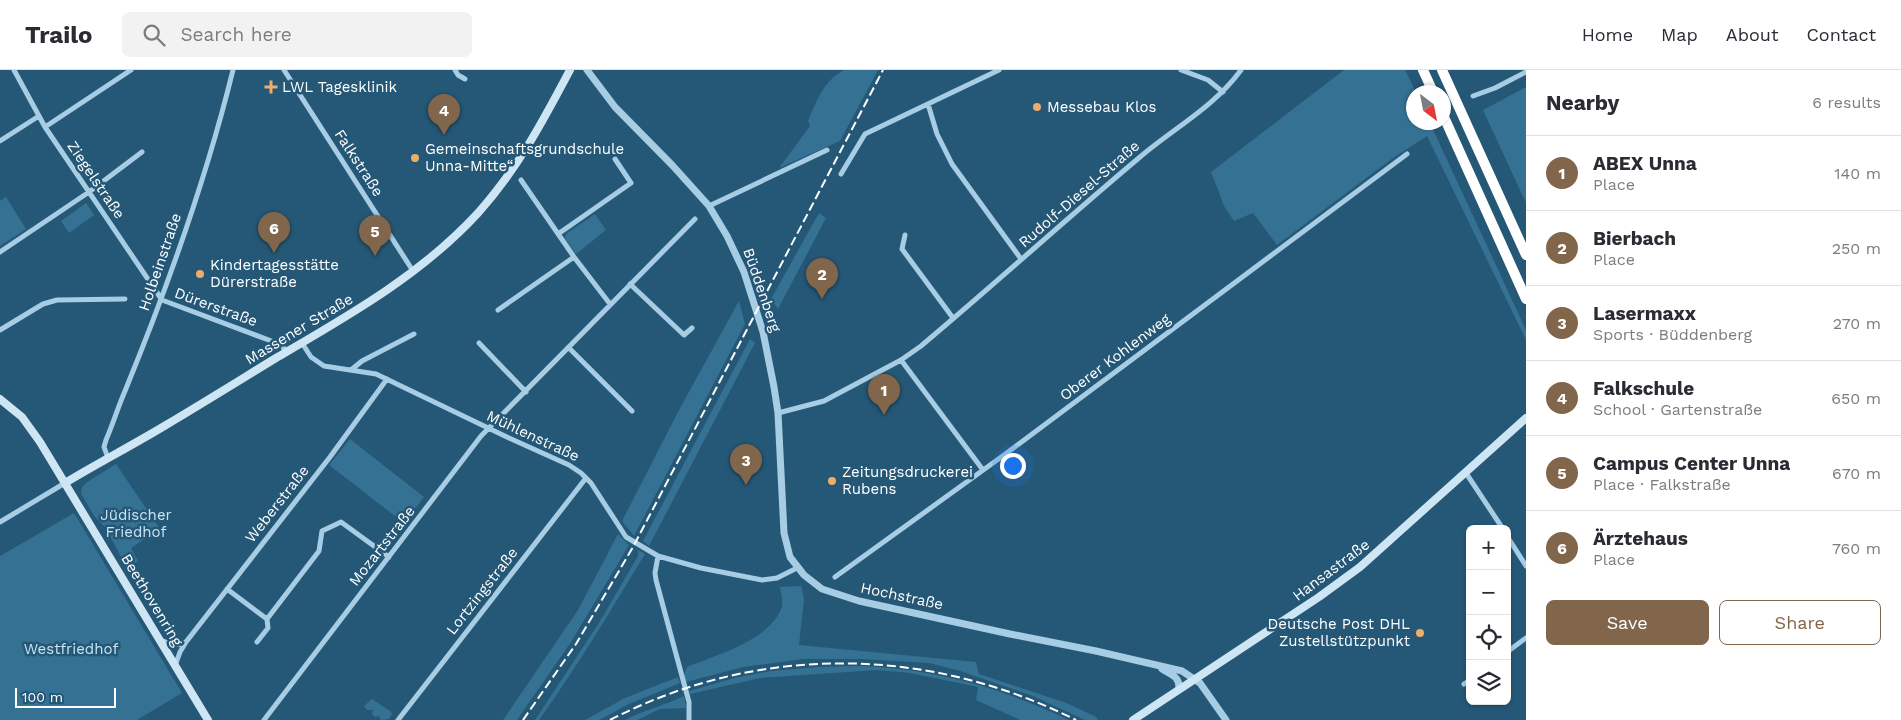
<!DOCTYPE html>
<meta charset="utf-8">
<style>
:root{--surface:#fff;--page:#f2f2f3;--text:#2b2b33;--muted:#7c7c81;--line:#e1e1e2;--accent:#82664c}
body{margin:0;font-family:"Work Sans",sans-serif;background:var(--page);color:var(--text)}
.controls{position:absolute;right:15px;bottom:15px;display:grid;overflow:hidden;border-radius:8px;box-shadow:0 1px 4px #0004}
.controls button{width:45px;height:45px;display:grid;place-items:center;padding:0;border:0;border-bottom:1px solid var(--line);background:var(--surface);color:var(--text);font:25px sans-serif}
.compass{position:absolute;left:1406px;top:15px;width:45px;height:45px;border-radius:50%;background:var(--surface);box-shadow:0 1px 4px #0004;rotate:148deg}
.scale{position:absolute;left:15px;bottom:12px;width:101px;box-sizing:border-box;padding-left:5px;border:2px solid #fff;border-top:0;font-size:14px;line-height:18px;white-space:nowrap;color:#fff;-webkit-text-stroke:4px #255877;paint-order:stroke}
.you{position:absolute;left:1012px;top:395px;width:18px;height:18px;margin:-12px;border:4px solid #fff;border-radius:50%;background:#1a73e8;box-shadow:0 0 0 8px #1a73e833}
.badge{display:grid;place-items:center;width:32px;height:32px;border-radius:50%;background:var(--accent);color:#fff;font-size:16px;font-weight:700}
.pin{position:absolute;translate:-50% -41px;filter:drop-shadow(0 1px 2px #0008)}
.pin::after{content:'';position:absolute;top:26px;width:18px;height:15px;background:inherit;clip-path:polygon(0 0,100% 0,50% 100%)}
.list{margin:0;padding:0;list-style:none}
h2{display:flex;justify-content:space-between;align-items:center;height:65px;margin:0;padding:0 20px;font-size:21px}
h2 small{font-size:16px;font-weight:400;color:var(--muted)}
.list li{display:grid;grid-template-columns:32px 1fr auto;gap:15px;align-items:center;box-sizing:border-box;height:75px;padding:0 20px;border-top:1px solid var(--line)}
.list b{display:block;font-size:19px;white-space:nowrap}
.list p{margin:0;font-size:16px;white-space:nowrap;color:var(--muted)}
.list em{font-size:16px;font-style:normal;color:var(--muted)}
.actions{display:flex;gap:10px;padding:15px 20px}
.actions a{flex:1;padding:11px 0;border:1px solid var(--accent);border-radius:8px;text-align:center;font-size:18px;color:var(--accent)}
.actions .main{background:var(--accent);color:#fff}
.icon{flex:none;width:28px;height:28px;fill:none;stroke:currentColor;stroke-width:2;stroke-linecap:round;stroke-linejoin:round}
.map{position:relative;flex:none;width:1526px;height:650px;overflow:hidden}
header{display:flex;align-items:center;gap:30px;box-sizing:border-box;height:70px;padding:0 25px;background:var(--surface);border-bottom:1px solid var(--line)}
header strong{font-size:24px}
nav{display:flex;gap:28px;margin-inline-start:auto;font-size:18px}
.search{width:350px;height:45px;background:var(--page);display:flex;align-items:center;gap:12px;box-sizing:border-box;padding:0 18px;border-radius:8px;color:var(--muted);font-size:19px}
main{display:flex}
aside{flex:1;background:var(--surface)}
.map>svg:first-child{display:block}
</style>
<header>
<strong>Trailo</strong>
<div class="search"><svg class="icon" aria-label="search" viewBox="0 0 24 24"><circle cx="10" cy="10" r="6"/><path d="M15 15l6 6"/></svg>Search here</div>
<nav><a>Home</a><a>Map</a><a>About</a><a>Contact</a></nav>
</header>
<main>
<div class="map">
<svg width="1526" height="650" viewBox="0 0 1526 650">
<rect width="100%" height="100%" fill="#255877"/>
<path fill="#357192" d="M845,0H878L840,71L779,98L810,56L808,51C815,33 826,7 845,0Z
M1344,0H1405L1416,22H1414V52L1430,53L1526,260V270L1427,66L1393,88L1277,175L1253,143L1234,151L1225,138L1211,102Z
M1526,17V133L1483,40Z
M6,127L26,159L0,176V131Z
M86,133L94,145L69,163L61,151Z
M819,143L826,148L778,239L771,229Z
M595,144L606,160L576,184L565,169L566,164Z
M739,231L745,254L634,466L622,451L679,340Z
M750,269L755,273L649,476L643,471Z
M350,369L424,427L404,453L329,395Z
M116,394L160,459L131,478L138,491L126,499L118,481L105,457L95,447L81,424L82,417L87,412Z
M74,443L182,623L137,650H0V486Z
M618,464L629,475L571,572L517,650H503L578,540Z
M638,480L645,484C611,540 577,597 539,650H535L599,553L638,486Z
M801,516L804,529L799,575L976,592L979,604L1069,634L1096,647L1098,650H1085L1033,626L957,600L929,593L861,589H804L743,597L686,612L684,605L687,597C716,585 772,570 782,536C783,531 781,523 780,517Z
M819,597C838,597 857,595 877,597C943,601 1009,621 1069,650H1020L976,630L978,617L910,603L877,600L760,608L690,624L689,621L734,608L771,601Z
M678,607L680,613L629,634L599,650H585L625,628Z
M684,626L686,638L660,639L637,650H625C644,640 665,635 684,626Z
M372,629L390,641L392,644L389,649L381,650L379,646L375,647L372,644L373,640H367L364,636Z"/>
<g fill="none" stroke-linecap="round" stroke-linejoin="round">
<path stroke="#a6cde3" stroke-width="5" d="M14,0L45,57L162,230
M284,0L413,201
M455,0L458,5L465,9
M1181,0L1208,10L1223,22
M1473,26L1495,18L1526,2
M928,34L937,64L952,94L1021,189
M45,57L131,0
M0,71L39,46
M841,104L865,64L999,0
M521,110L574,187L610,234
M709,136L827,80
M558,164L631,113L615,89
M905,165L902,179L953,248
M0,182L89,122L142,82
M630,214L684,265L692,258
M162,230L274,272L281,275L287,282
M498,240L574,187
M0,260L43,234L57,230L125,229
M302,273L311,287L324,296L376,304L509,368L569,395L581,403L591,413L626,467L658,486L701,498L762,510L777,508L797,498
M479,273L526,322
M569,278L632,341
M901,290L983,400
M351,300L362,291L414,264
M778,343L824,331L901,290L921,276C995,214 1066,149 1140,87C1174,58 1214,37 1241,0
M108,388L104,377L106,370C113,354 118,337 125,321C168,216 206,110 233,0
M1466,403L1503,459
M0,452L65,413
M1507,466L1526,496
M658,486L655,503L656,510L689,632V650
M835,507L1004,385L1407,84
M227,519L267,549L319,481L322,461L341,452L389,487
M160,570L175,575L186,572
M257,572L268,558L267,549
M1507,582L1526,568
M175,596L180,582L186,572L330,387L387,309
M1464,614L1470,610
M264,650L481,366L695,149
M398,650L586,408"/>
<path stroke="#a6cde3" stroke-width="7" d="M587,0L615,37L673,96L709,136L727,166L744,202L763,262L774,317L778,343L784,463L790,487L804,505L822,519L859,531L1010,564L1096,581L1182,601L1200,613L1226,650
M1162,599C1172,605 1180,607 1179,619"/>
<path stroke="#cee5f3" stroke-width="8" d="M0,329L22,347L40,372L208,650
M65,413C98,393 133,375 166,355C203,333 240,310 276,288C348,246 421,205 478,143C518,98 542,53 570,0
M1133,650L1319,527L1360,497L1526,348"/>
<path stroke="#fff" stroke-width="10" d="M1423,0L1433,22
M1442,0L1526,185
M1444,47L1526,229"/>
<path stroke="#fff" stroke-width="2" stroke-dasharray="9 4" stroke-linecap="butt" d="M523,650L576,574L633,477L883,0
M610,650C759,573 928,576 1076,650"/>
</g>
<g fill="#ecae6a" stroke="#255877" stroke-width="2">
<path d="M268.5 9.5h5v5h5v5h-5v5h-5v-5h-5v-5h5z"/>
<circle cx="1037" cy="37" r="5"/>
<circle cx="415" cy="88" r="5"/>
<circle cx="200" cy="204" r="5"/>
<circle cx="832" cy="411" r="5"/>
<circle cx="1420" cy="563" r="5"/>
</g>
<g text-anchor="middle" stroke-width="5" stroke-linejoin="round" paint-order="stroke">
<g font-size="15" fill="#fff" stroke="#255877" text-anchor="start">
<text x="282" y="22">LWL Tagesklinik</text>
<text x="1047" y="42">Messebau Klos</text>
<text x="425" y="84">Gemeinschaftsgrundschule<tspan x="425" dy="17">Unna-Mitte“</tspan></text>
<text x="210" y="200">Kindertagesstätte<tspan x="210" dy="17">Dürerstraße</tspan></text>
<text x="842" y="407">Zeitungsdruckerei<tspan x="842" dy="17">Rubens</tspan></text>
<text x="1410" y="559" text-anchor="end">Deutsche Post DHL<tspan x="1410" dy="17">Zustellstützpunkt</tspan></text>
</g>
<g font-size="15" fill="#fff" stroke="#255877">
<text transform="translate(359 93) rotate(57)" y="5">Falkstraße</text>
<text transform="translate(96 110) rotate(56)" y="5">Ziegelstraße</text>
<text transform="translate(1079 124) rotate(-41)" y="5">Rudolf-Diesel-Straße</text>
<text transform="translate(160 192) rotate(-71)" y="5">Holbeinstraße</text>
<text transform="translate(762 220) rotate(71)" y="5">Büddenberg</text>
<text transform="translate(216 237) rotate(20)" y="5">Dürerstraße</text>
<text transform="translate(299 259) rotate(-31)" y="5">Massener Straße</text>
<text transform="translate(1115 287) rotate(-37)" y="5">Oberer Kohlenweg</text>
<text transform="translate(533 366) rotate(25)" y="5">Mühlenstraße</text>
<text transform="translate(277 434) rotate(-52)" y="5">Weberstraße</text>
<text transform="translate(382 476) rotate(-52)" y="5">Mozartstraße</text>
<text transform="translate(1331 500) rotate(-37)" y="5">Hansastraße</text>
<text transform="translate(482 521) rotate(-52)" y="5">Lortzingstraße</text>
<text transform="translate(902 526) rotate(12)" y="5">Hochstraße</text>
<text transform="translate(152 530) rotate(59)" y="5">Beethovenring</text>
</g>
<g font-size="15" fill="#c8e3f2" stroke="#255877">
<text x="136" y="450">Jüdischer<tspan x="136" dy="17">Friedhof</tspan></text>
<text x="71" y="584">Westfriedhof</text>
</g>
</g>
</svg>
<div class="controls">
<button>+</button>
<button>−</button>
<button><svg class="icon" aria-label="locate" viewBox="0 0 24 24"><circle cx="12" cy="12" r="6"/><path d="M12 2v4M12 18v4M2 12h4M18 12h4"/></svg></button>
<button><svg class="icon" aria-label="layers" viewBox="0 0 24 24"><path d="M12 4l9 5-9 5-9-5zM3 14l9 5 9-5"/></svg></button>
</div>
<svg class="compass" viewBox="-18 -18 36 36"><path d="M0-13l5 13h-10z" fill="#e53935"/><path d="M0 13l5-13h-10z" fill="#7c7c81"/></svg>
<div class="scale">100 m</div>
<div class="you"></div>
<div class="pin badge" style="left:884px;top:345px">1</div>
<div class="pin badge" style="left:822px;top:229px">2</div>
<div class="pin badge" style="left:746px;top:415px">3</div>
<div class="pin badge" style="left:444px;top:65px">4</div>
<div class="pin badge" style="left:375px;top:186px">5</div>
<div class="pin badge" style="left:274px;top:183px">6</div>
</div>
<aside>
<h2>Nearby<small>6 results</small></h2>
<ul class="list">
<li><span class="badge">1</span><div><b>ABEX Unna</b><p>Place</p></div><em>140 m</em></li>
<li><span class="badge">2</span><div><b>Bierbach</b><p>Place</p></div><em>250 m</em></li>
<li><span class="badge">3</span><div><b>Lasermaxx</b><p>Sports · Büddenberg</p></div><em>270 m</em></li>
<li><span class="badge">4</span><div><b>Falkschule</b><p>School · Gartenstraße</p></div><em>650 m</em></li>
<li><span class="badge">5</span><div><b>Campus Center Unna</b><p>Place · Falkstraße</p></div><em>670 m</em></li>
<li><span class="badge">6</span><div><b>Ärztehaus</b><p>Place</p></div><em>760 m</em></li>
</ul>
<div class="actions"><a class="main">Save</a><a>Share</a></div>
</aside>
</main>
